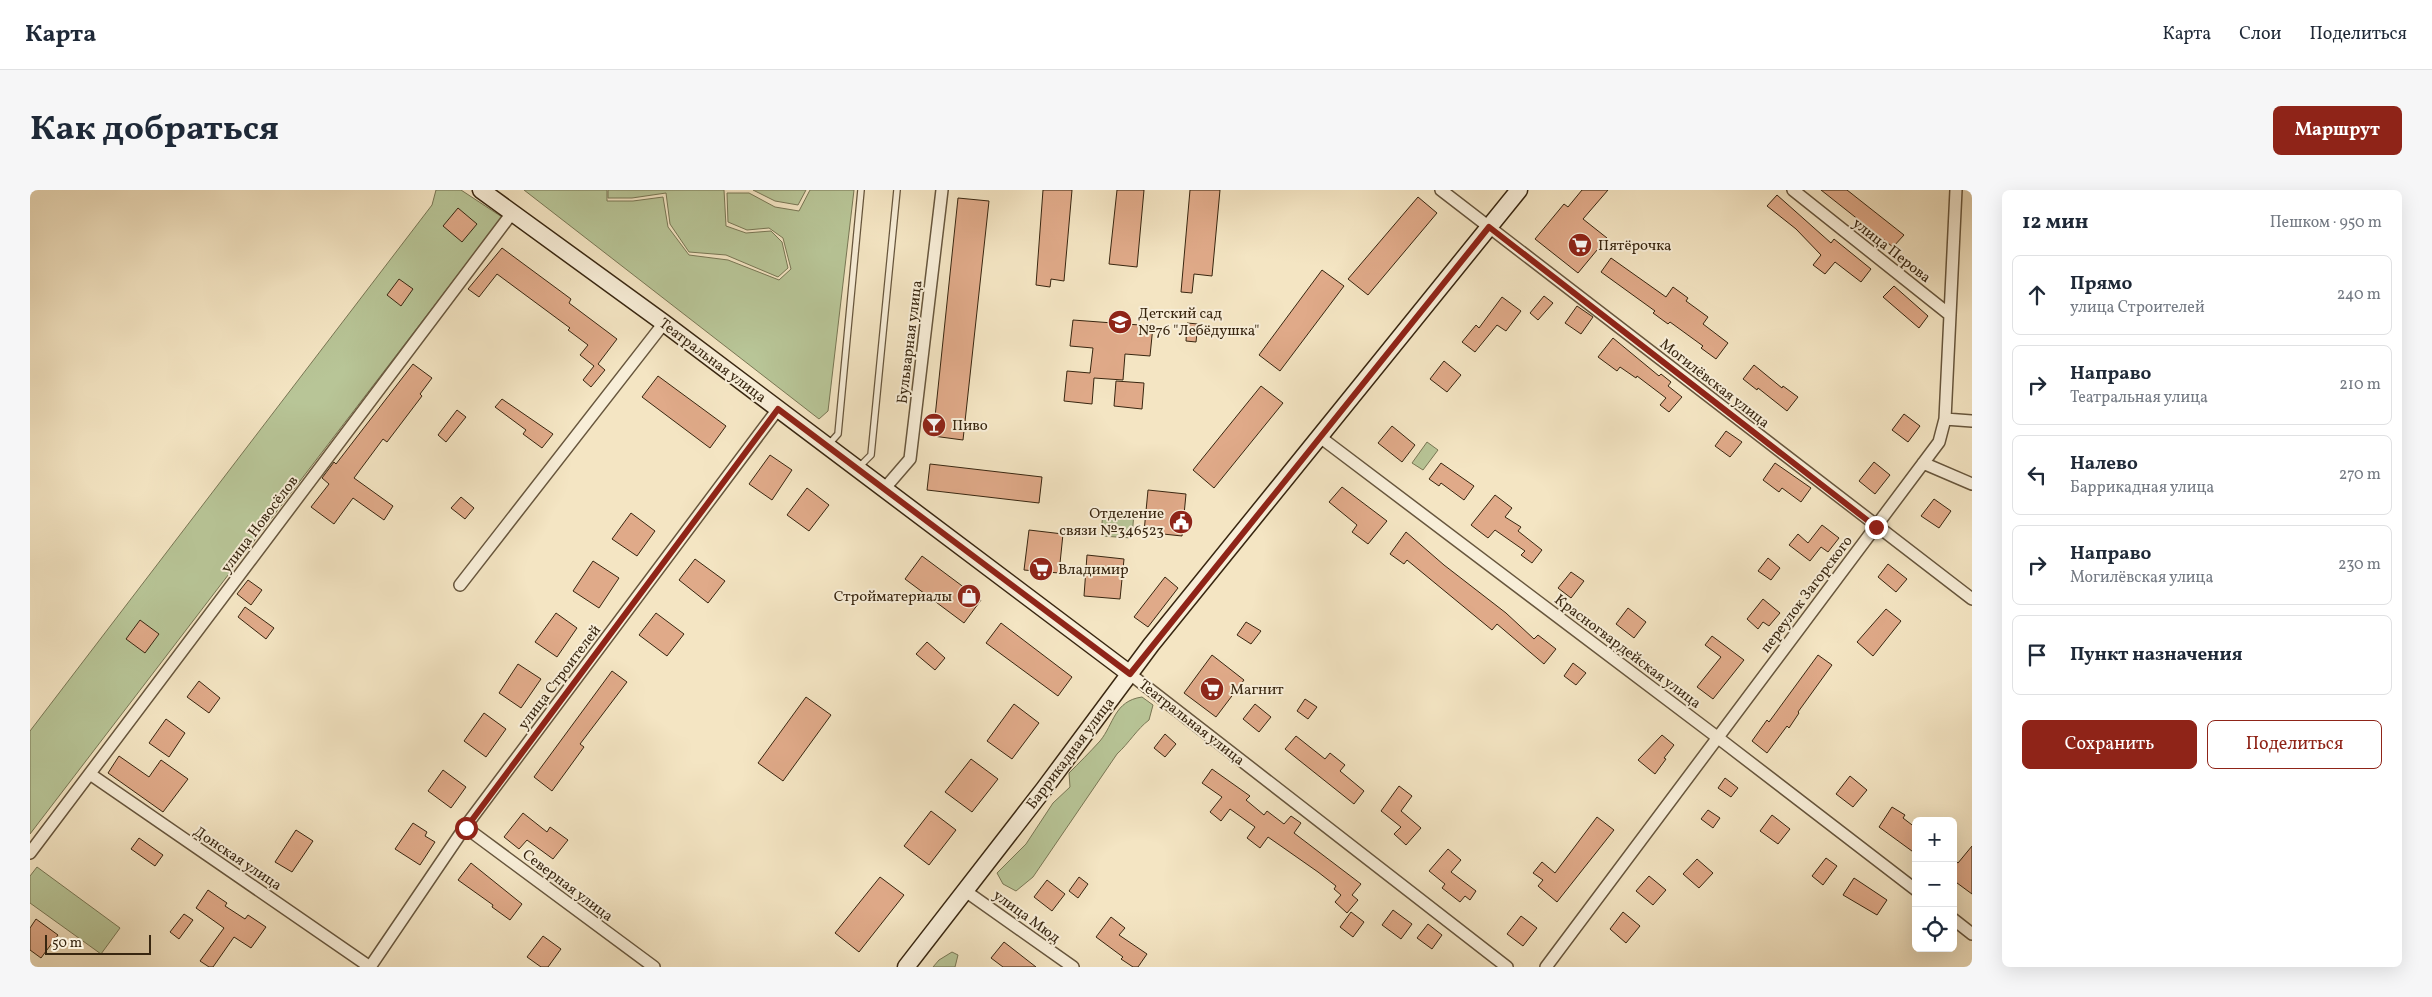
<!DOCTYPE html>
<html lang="ru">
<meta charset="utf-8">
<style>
:root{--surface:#fff;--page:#f6f6f7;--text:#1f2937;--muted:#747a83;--line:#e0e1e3;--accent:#8f2418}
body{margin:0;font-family:Vollkorn,serif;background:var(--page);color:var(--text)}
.controls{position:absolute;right:15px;bottom:15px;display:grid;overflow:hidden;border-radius:8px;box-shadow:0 5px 20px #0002}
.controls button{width:45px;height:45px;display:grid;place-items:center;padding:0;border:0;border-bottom:1px solid var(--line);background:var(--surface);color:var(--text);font:25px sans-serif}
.scale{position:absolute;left:15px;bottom:12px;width:106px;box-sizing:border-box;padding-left:5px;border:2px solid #382610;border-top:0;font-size:14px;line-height:18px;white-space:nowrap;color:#382610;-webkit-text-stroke:4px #f8eed8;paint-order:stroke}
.stop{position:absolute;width:15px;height:15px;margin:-11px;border:4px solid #8f2418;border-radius:50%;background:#fff}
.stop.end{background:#8f2418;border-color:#fff;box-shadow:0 1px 5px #0008}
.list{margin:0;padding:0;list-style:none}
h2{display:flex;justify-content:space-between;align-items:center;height:65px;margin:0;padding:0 20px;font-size:21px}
h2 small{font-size:16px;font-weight:400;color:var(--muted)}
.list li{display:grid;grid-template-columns:32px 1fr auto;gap:15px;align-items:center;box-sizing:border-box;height:80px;margin:0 10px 10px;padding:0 10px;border:1px solid var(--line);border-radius:8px}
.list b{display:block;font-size:19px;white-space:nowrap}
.list p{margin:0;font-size:16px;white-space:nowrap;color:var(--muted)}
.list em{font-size:16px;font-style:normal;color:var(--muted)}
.actions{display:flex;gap:10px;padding:15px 20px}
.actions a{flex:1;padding:11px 0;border:1px solid var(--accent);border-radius:8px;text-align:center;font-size:18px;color:var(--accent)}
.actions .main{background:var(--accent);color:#fff}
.icon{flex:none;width:28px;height:28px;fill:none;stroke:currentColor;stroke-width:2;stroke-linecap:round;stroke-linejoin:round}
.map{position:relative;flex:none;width:1942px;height:777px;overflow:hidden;border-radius:8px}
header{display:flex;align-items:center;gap:30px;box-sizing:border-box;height:70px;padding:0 25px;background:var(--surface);border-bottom:1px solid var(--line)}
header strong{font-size:24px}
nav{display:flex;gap:28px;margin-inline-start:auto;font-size:18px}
.intro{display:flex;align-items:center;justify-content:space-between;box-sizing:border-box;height:120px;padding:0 30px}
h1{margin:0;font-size:35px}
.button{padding:12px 22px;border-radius:8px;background:var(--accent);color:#fff;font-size:18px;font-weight:700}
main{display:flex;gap:30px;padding:0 30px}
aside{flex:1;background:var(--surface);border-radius:8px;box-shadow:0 5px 20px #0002}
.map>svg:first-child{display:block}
</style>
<header>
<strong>Карта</strong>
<nav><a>Карта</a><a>Слои</a><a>Поделиться</a></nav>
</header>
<div class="intro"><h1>Как добраться</h1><a class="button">Маршрут</a></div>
<main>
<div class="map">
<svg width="1942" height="777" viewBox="0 0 1942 777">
<rect width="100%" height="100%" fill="#f4e5c3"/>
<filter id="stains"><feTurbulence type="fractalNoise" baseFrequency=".004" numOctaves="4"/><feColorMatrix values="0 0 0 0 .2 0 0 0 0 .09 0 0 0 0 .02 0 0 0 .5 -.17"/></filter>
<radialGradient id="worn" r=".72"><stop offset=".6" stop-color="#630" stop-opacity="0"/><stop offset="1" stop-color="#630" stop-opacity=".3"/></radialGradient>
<path fill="#b8c597" stroke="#787654" d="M406,0H431L472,27L0,644V541L402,15Z
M494,0H577V11H603L633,7L638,37L659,65L698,70L749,90L761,79L753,48L739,38L717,40L698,32L697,3H719L745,17L769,21L780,0H824L798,221L789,229Z
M578,0H694L696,36L716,43L741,41L752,52L758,78L748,87L696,65L659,62L640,34L636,3L602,8H578Z
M723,0H776L768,15L745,11Z
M1397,252L1408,260L1393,280L1382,273Z
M1073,320L1104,322L1102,348L1071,346Z
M1112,507L1123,515L1119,530C1107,539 1099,553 1087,564L1003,687L986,701L973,694L967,683L996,654L1023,613L1040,597L1039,583C1049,573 1060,562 1070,551C1084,534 1084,511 1112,507Z
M7,677L90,738L71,764L0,713V686Z
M922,762L928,765L925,777H903L909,770Z"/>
<path fill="#e0aa89" stroke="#382610" d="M1013,0H1042L1034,91L1021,89L1020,97L1006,95Z
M1087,0H1114L1107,77L1079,74Z
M1160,0H1190L1182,86L1164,84L1162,103L1151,102Z
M1552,0H1578L1553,29L1577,48L1548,83L1505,49L1534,14L1538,17Z
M1791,0H1817L1874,45L1863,57Z
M1747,5L1801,53L1804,49L1841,79L1831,92L1805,72L1795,84L1783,75L1791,65L1766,39L1737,16Z
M1388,7L1407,23L1338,105L1318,89Z
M928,8L959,11L933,250L903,246Z
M428,18L447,34L432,52L413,36Z
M472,58L541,109L539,113L587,149L568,174L575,180L561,197L553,190L564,176L550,165L558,155L538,140L540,138L467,84L449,107L438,99Z
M1581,68L1636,107L1643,97L1658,108L1656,111L1678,127L1673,134L1698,153L1686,169L1671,158L1673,156L1640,132L1638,134L1623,123L1625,121L1571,82Z
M1292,80L1314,96L1250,181L1229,165Z
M369,89L383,99L371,116L357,105Z
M1864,96L1898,126L1889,138L1853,107Z
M1514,106L1523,113L1508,130L1500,123Z
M1472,107L1491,121L1476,141L1467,135L1445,162L1432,152L1446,135L1449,138Z
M1547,116L1563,127L1551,144L1535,133Z
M1043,130L1123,136L1120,166L1095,164L1093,190L1064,188L1062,214L1034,211L1037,181L1060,183L1063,158L1040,156Z
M1157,133L1168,134L1166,152L1156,151Z
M1583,148L1629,186L1631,184L1641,192L1638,196L1652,207L1639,222L1630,215L1636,208L1607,186L1606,188L1590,177L1587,181L1568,167Z
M1414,171L1431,185L1417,202L1400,189Z
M383,174L402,188L390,204L392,206L357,252L353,249L324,288L363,316L354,330L323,308L304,334L281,317L299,294L292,288L304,272L306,274Z
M1724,175L1752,198L1753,196L1768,207L1757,221L1728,198L1727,200L1713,189Z
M628,186L696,236L680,258L612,207Z
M1086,191L1114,193L1112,219L1084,216Z
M1231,196L1253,213L1184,298L1163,280Z
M472,209L523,244L512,258L493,244L496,240L465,217Z
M427,220L436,227L416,252L408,245Z
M1874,224L1890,236L1878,252L1862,240Z
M1362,236L1385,255L1372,272L1348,253Z
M1696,241L1712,252L1700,267L1685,256Z
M740,265L762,280L742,310L719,294Z
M1844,272L1860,285L1845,304L1829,291Z
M1411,273L1444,296L1434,310L1411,293L1409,296L1399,289Z
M1745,273L1781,298L1771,312L1752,298L1749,302L1733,290Z
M900,274L1012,287L1009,313L897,300Z
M1312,297L1357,331L1338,354L1322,342L1327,335L1299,312Z
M777,298L799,315L779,341L757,325Z
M1118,300L1156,304L1152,346L1114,342Z
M1465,305L1482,318L1475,327L1491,337L1488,341L1512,360L1502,373L1491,365L1495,361L1465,340L1458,348L1441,335Z
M431,307L444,318L435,329L421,318Z
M1904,309L1921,321L1909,338L1891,326Z
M601,323L625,341L607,366L582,349Z
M1792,335L1809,348L1798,362L1791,357L1780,371L1759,355L1768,344L1778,353Z
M999,340L1033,344L1029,383L994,380Z
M1376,342L1414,375L1476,423L1504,449L1508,445L1526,459L1514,474L1467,434L1462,440L1377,370L1374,374L1360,364Z
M1057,365L1094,369L1090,409L1054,406Z
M892,366L951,410L934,433L875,389Z
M1738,368L1750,378L1741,390L1728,381Z
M665,369L695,391L678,413L649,390Z
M563,371L589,388L569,418L543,401Z
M1858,374L1877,389L1866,402L1848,387Z
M1541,382L1554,391L1541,408L1528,398Z
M1135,387L1148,398L1118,437L1104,427Z
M218,390L232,400L221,415L207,404Z
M1733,409L1750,423L1739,436L1733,432L1728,439L1717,429Z
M215,417L244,438L236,449L208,427Z
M1598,418L1616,432L1604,448L1586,434Z
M1856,419L1871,431L1843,466L1827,452Z
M526,423L547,438L527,467L505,452Z
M626,423L654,444L637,466L609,445Z
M110,430L129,444L115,463L96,449Z
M1216,432L1231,441L1221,454L1207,445Z
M971,433L1042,487L1028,506L956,453Z
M1682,446L1714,470L1683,509L1667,497L1691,467L1675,455Z
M897,452L915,468L905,480L886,464Z
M1182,465L1214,490L1186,527L1154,503Z
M1788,465L1802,475L1768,522L1769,523L1759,538L1757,536L1737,563L1722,551L1737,530L1739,532Z
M1543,473L1556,483L1546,495L1534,486Z
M488,474L511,489L491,518L469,503Z
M582,481L597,492L550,554L554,557L522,601L504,587Z
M169,491L190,508L179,523L157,507Z
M776,507L801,525L753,591L728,573Z
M1275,509L1287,517L1278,529L1267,521Z
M984,514L1009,533L982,569L957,551Z
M1225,514L1241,527L1229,542L1213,529Z
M454,523L476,539L456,567L434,551Z
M136,529L155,543L139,567L119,553Z
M1135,544L1146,554L1135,567L1124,558Z
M1632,545L1644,555L1634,568L1636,569L1625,584L1608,570Z
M1266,546L1295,569L1300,563L1315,575L1310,581L1334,601L1324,614L1255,559Z
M89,566L119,587L131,570L158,589L133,622L78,583Z
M941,569L968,589L942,622L915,602Z
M1182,579L1220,606L1216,610L1234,625L1237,621L1254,634L1261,626L1271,633L1264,643L1331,694L1322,705L1328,710L1317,723L1305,712L1311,705L1304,699L1306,696L1288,682L1238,647L1230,658L1217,648L1225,637L1200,619L1191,631L1180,622L1192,607L1172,593Z
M413,580L436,597L421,618L398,601Z
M1820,586L1837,600L1823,617L1806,604Z
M1695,588L1708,598L1701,607L1688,598Z
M1369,596L1382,606L1371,621L1391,638L1376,655L1364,644L1371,637L1351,621Z
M1862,617L1875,625L1873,628L1886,638V664L1849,637Z
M1678,620L1690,628L1683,638L1671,629Z
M901,621L926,640L899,675L874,656Z
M493,623L517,642L520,637L538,650L523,669L497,650L489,659L474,647Z
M1742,625L1760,639L1748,654L1730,641Z
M1567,627L1584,640L1527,712L1508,696L1513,690L1503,683L1512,672L1525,683Z
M383,633L397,642L395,646L405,652L390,675L365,659Z
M266,640L283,651L262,682L245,672Z
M109,648L133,665L125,676L101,659Z
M1942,656V704L1923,690V669L1928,673Z
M1418,659L1431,670L1421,682L1446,701L1440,710L1435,706L1430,712L1412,698L1415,694L1399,681Z
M1796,668L1807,676L1793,695L1782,686Z
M1667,669L1683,683L1669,698L1653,684Z
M441,673L492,714L480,730L462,717L463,715L428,690Z
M1619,686L1636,700L1623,715L1606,701Z
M850,687L874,705L829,762L805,743Z
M1049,687L1058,694L1048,708L1039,701Z
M1824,688L1857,710L1847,725L1813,705Z
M1017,690L1035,704L1022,721L1004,707Z
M178,700L197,713L195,716L215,729L218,725L236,737L221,758L204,747L183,777H179L170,771L194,738L166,718Z
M1363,720L1382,734L1371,749L1352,735Z
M1321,722L1334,732L1323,747L1310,737Z
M1593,722L1610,736L1596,753L1580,739Z
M154,724L163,730L149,749L140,742Z
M1491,726L1507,738L1493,756L1477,744Z
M1081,727L1095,738L1089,745L1117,764L1108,777H1103L1091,769L1093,767L1066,747Z
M6,729L28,745L11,768L0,760V738Z
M1398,734L1412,745L1402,759L1387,748Z
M513,746L531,759L518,777H511L497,767Z
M974,752L1006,777H973L961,768Z"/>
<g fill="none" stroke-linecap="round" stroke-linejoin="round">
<g stroke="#67563d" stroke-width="8">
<path id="lane" d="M799,254L808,244L831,0
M829,277L841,265L867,0"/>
</g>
<g stroke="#67563d" stroke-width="14">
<path id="street" d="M1411,0L1942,409
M1763,0L1920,125
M1915,229L1942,231
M1290,247L1687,547L1886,700
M1893,273L1942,294
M855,298L880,269L912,0
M430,395L634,133
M1100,484L1477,777
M60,584L340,777
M435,637L624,777
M0,663L482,23
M934,700L1043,777
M1923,729L1942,744
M340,777L435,637L748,219
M1516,777L1909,252L1915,229L1926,0"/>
</g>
<g stroke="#382610" stroke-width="19">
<path id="secondary" d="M451,0L634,133L1100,484
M876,777L1014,599L1121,455L1489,0"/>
</g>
<use href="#lane" stroke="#f8eed8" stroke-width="5.5"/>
<use href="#street" stroke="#f8eed8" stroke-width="11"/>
<use href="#secondary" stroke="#f8eed8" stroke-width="16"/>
</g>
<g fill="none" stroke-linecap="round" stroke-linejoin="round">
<path stroke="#8f2418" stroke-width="6" d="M436,638L748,219L1100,484L1459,37L1846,337"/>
</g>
<defs>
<g id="supermarket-disc" transform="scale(1.25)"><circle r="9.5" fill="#8f2418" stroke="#f8eed8"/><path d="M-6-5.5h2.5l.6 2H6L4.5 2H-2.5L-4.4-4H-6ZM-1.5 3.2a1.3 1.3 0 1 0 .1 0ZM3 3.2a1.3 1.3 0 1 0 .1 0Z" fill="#fff"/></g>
<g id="school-disc" transform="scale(1.25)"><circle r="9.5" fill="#8f2418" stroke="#f8eed8"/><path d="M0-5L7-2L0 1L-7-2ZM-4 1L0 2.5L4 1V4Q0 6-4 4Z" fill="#fff"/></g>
<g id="bar-disc" transform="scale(1.25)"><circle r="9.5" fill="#8f2418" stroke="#f8eed8"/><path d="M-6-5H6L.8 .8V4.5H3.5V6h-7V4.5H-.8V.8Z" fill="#fff"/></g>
<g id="civic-disc" transform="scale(1.25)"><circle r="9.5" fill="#8f2418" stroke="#f8eed8"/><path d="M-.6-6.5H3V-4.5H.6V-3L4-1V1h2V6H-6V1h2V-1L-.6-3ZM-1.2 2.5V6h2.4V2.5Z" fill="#fff"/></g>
<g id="shop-disc" transform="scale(1.25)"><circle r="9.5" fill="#8f2418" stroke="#f8eed8"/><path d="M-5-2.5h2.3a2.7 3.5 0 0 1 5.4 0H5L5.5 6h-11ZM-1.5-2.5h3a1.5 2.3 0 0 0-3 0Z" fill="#fff"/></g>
</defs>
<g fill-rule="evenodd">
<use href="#supermarket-disc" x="1550" y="55"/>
<use href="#school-disc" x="1090" y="132"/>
<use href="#bar-disc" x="904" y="235"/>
<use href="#civic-disc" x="1151" y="332"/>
<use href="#supermarket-disc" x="1011" y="379"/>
<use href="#shop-disc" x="939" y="406"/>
<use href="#supermarket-disc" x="1182" y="499"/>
</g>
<g text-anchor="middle" stroke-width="4" stroke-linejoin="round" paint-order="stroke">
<g font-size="15" fill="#382610" stroke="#f8eed8" text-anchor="start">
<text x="1568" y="60">Пятёрочка</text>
<text x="1108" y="128">Детский сад<tspan x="1108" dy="17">№76 "Лебёдушка"</tspan></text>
<text x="922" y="240">Пиво</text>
<text x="1134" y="328" text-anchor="end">Отделение<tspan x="1134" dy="17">связи №346523</tspan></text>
<text x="1028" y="384">Владимир</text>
<text x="922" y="411" text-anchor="end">Стройматериалы</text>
<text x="1200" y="504">Магнит</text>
</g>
<g font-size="15" fill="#382610" stroke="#f8eed8">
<text transform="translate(1862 60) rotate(38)" y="5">улица Перова</text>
<text transform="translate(879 152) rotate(-83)" y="5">Бульварная улица</text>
<text transform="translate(683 170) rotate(37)" y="5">Театральная улица</text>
<text transform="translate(1685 193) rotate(38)" y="5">Могилёвская улица</text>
<text transform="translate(229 334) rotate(-53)" y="5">улица Новосёлов</text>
<text transform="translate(1776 404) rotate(-53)" y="5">переулок Загорского</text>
<text transform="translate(1598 461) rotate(37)" y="5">Красногвардейская улица</text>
<text transform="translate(529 487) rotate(-53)" y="5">улица Строителей</text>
<text transform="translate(1162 532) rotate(38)" y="5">Театральная улица</text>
<text transform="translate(1040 563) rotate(-53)" y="5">Баррикадная улица</text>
<text transform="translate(208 668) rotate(34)" y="5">Донская улица</text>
<text transform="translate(538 695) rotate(37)" y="5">Северная улица</text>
<text transform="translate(997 726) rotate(36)" y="5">улица Мюд</text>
</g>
</g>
<rect width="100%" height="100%" filter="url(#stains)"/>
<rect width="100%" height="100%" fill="url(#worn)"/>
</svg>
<div class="controls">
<button>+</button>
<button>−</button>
<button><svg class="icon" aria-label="locate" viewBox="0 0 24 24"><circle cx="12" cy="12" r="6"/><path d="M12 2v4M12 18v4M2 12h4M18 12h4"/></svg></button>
</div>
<div class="scale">50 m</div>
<div class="stop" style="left:436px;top:638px"></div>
<div class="stop end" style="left:1846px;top:337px"></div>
</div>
<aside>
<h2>12 мин<small>Пешком · 950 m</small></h2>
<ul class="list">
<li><svg class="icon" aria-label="ahead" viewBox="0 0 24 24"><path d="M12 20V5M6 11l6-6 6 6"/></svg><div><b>Прямо</b><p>улица Строителей</p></div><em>240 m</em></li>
<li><svg class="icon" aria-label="right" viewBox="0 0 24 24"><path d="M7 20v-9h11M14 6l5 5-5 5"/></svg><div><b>Направо</b><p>Театральная улица</p></div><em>210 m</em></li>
<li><svg class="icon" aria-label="left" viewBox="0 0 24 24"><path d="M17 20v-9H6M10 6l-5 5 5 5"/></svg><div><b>Налево</b><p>Баррикадная улица</p></div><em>270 m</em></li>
<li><svg class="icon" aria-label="right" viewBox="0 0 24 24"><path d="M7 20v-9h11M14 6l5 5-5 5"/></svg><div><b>Направо</b><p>Могилёвская улица</p></div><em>230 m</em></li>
<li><svg class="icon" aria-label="arrive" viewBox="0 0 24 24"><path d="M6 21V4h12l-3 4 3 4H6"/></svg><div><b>Пункт назначения</b></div></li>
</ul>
<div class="actions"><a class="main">Сохранить</a><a>Поделиться</a></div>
</aside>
</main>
